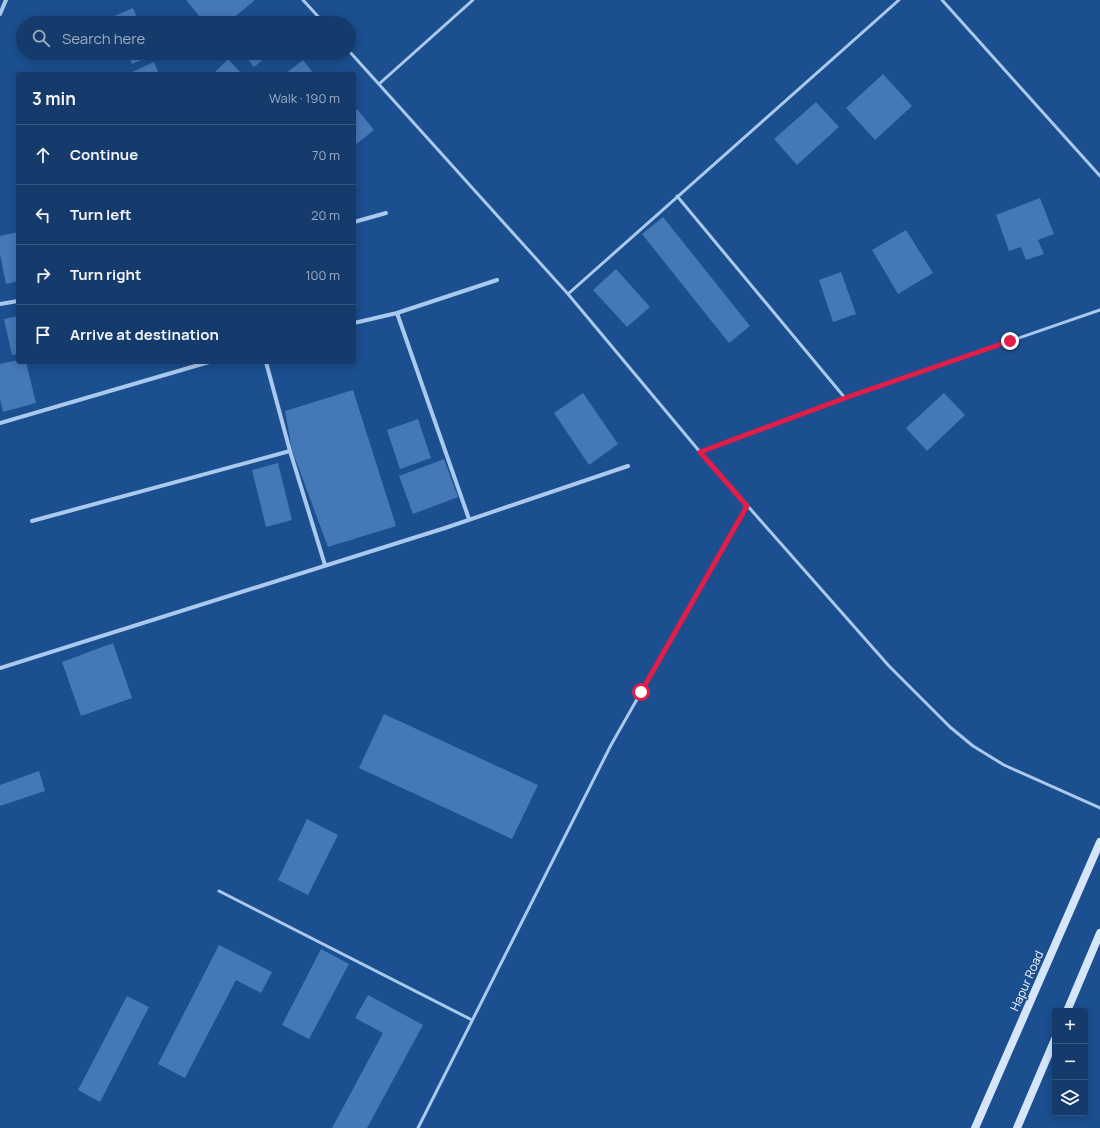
<!DOCTYPE html>
<meta charset="utf-8">
<style>
:root{--surface:#143b6b;--page:#214673;--text:#f1f3f6;--muted:#9dadc1;--line:#33557e}
body{margin:0;font-family:Manrope,sans-serif;background:var(--page);color:var(--text)}
.controls{position:absolute;right:12px;bottom:12px;display:grid;overflow:hidden;border-radius:4px;box-shadow:0 2px 10px #0003}
.controls button{width:36px;height:36px;display:grid;place-items:center;padding:0;border:0;border-bottom:1px solid var(--line);background:var(--surface);color:var(--text);font:20px sans-serif}
.stop{position:absolute;width:12px;height:12px;margin:-9px;border:3px solid #e11d48;border-radius:50%;background:#fff}
.stop.end{background:#e11d48;border-color:#fff;box-shadow:0 1px 4px #0008}
.list{margin:0;padding:0;list-style:none}
h2{display:flex;justify-content:space-between;align-items:center;height:52px;margin:0;padding:0 16px;font-size:17px}
h2 small{font-size:13px;font-weight:400;color:var(--muted)}
.list li{display:grid;grid-template-columns:26px 1fr auto;gap:12px;align-items:center;box-sizing:border-box;height:60px;padding:0 16px;border-top:1px solid var(--line)}
.list b{display:block;font-size:15px;white-space:nowrap}
.list em{font-size:13px;font-style:normal;color:var(--muted)}
.icon{flex:none;width:22px;height:22px;fill:none;stroke:currentColor;stroke-width:2;stroke-linecap:round;stroke-linejoin:round}
.map{position:relative;flex:none;width:1100px;height:1128px;overflow:hidden}
.search{position:absolute;background:var(--surface);box-shadow:0 2px 10px #0003;left:16px;top:16px;width:340px;height:44px;display:flex;align-items:center;gap:10px;box-sizing:border-box;padding:0 14px;border-radius:22px;color:var(--muted);font-size:15px}
.panel{position:absolute;background:var(--surface);box-shadow:0 2px 10px #0003;left:16px;top:72px;width:340px;height:292px;border-radius:4px}
.map>svg:first-child{display:block}
</style>
<div class="map">
<svg width="1100" height="1128" viewBox="0 0 1100 1128">
<rect width="100%" height="100%" fill="#1b4f8f"/>
<path fill="#4478b7" d="M186,0H253L254,1L227,23H205Z
M133,8L139,23H114L112,17Z
M274,17L278,23H266Z
M127,53H152L153,55L132,64Z
M243,53H271L254,67Z
M228,59L242,74H213Z
M303,60L314,74H285Z
M154,62L159,74H128Z
M883,74L912,106L875,140L846,108Z
M816,102L839,127L797,165L774,139Z
M357,109L374,130L354,146V112Z
M1040,198L1054,234L1038,240L1044,254L1026,260L1021,247L1009,251L996,215Z
M663,217L750,326L729,343L642,234Z
M906,230L933,273L898,294L872,250Z
M18,232V281L6,284L0,254V236Z
M616,269L650,307L627,327L593,290Z
M841,272L856,314L833,322L819,280Z
M18,316V354L12,355L4,319Z
M18,360V362H26L36,403L3,412L0,399V364Z
M353,390L396,526L328,547L292,450L285,411Z
M583,393L618,444L589,465L554,413Z
M944,393L965,415L927,451L906,428Z
M418,419L431,458L400,469L387,430Z
M444,459L458,497L413,514L399,476Z
M278,463L292,520L266,527L252,470Z
M113,643L132,698L81,716L62,662Z
M384,714L538,785L512,839L359,768Z
M39,771L45,791L0,806V785Z
M307,819L338,835L308,895L278,880Z
M219,945L272,972L261,993L236,980L185,1078L158,1064Z
M321,949L349,964L309,1039L282,1025Z
M368,995L423,1025L367,1128H332L383,1033L355,1018Z
M127,996L149,1007L100,1102L78,1090Z"/>
<g fill="none" stroke-linecap="round" stroke-linejoin="round">
<path stroke="#a9c9ee" stroke-width="3" d="M303,0L324,23
M942,0L1100,176
M349,51L568,294L700,452L889,666L950,727L973,746L1004,765L1100,808
M379,84L473,0
M677,196L845,398
M568,294L899,0
M700,452L845,398L1100,310
M219,891L472,1020
M418,1128L611,745L747,506"/>
<path stroke="#a9c9ee" stroke-width="4" d="M0,14L6,0
M354,222L386,213
M0,304L18,301
M397,313L469,519
M354,323L397,313L497,280
M266,362L290,451L325,565
M0,423L209,362
M32,521L290,451
M0,668L445,528L628,466"/>
<path stroke="#d6e6fa" stroke-width="8" d="M1067,1011L1100,933
M975,1128L1100,842
M1017,1128L1055,1039"/>
</g>
<g fill="none" stroke-linecap="round" stroke-linejoin="round">
<path stroke="#e11d48" stroke-width="5" d="M641,692L747,506L700,452L845,398L1010,341"/>
</g>
<g text-anchor="middle" stroke-width="3" stroke-linejoin="round" paint-order="stroke">
<g font-size="12" fill="#fff" stroke="#1b4f8f">
<text transform="translate(1027 981) rotate(-66)" y="4">Hapur Road</text>
</g>
</g>
</svg>
<div class="controls">
<button>+</button>
<button>−</button>
<button><svg class="icon" aria-label="layers" viewBox="0 0 24 24"><path d="M12 4l9 5-9 5-9-5zM3 14l9 5 9-5"/></svg></button>
</div>
<div class="stop" style="left:641px;top:692px"></div>
<div class="stop end" style="left:1010px;top:341px"></div>
<div class="search"><svg class="icon" aria-label="search" viewBox="0 0 24 24"><circle cx="10" cy="10" r="6"/><path d="M15 15l6 6"/></svg>Search here</div>
<section class="panel">
<h2>3 min<small>Walk · 190 m</small></h2>
<ul class="list">
<li><svg class="icon" aria-label="ahead" viewBox="0 0 24 24"><path d="M12 20V5M6 11l6-6 6 6"/></svg><div><b>Continue</b></div><em>70 m</em></li>
<li><svg class="icon" aria-label="left" viewBox="0 0 24 24"><path d="M17 20v-9H6M10 6l-5 5 5 5"/></svg><div><b>Turn left</b></div><em>20 m</em></li>
<li><svg class="icon" aria-label="right" viewBox="0 0 24 24"><path d="M7 20v-9h11M14 6l5 5-5 5"/></svg><div><b>Turn right</b></div><em>100 m</em></li>
<li><svg class="icon" aria-label="arrive" viewBox="0 0 24 24"><path d="M6 21V4h12l-3 4 3 4H6"/></svg><div><b>Arrive at destination</b></div></li>
</ul>
</section>
</div>
